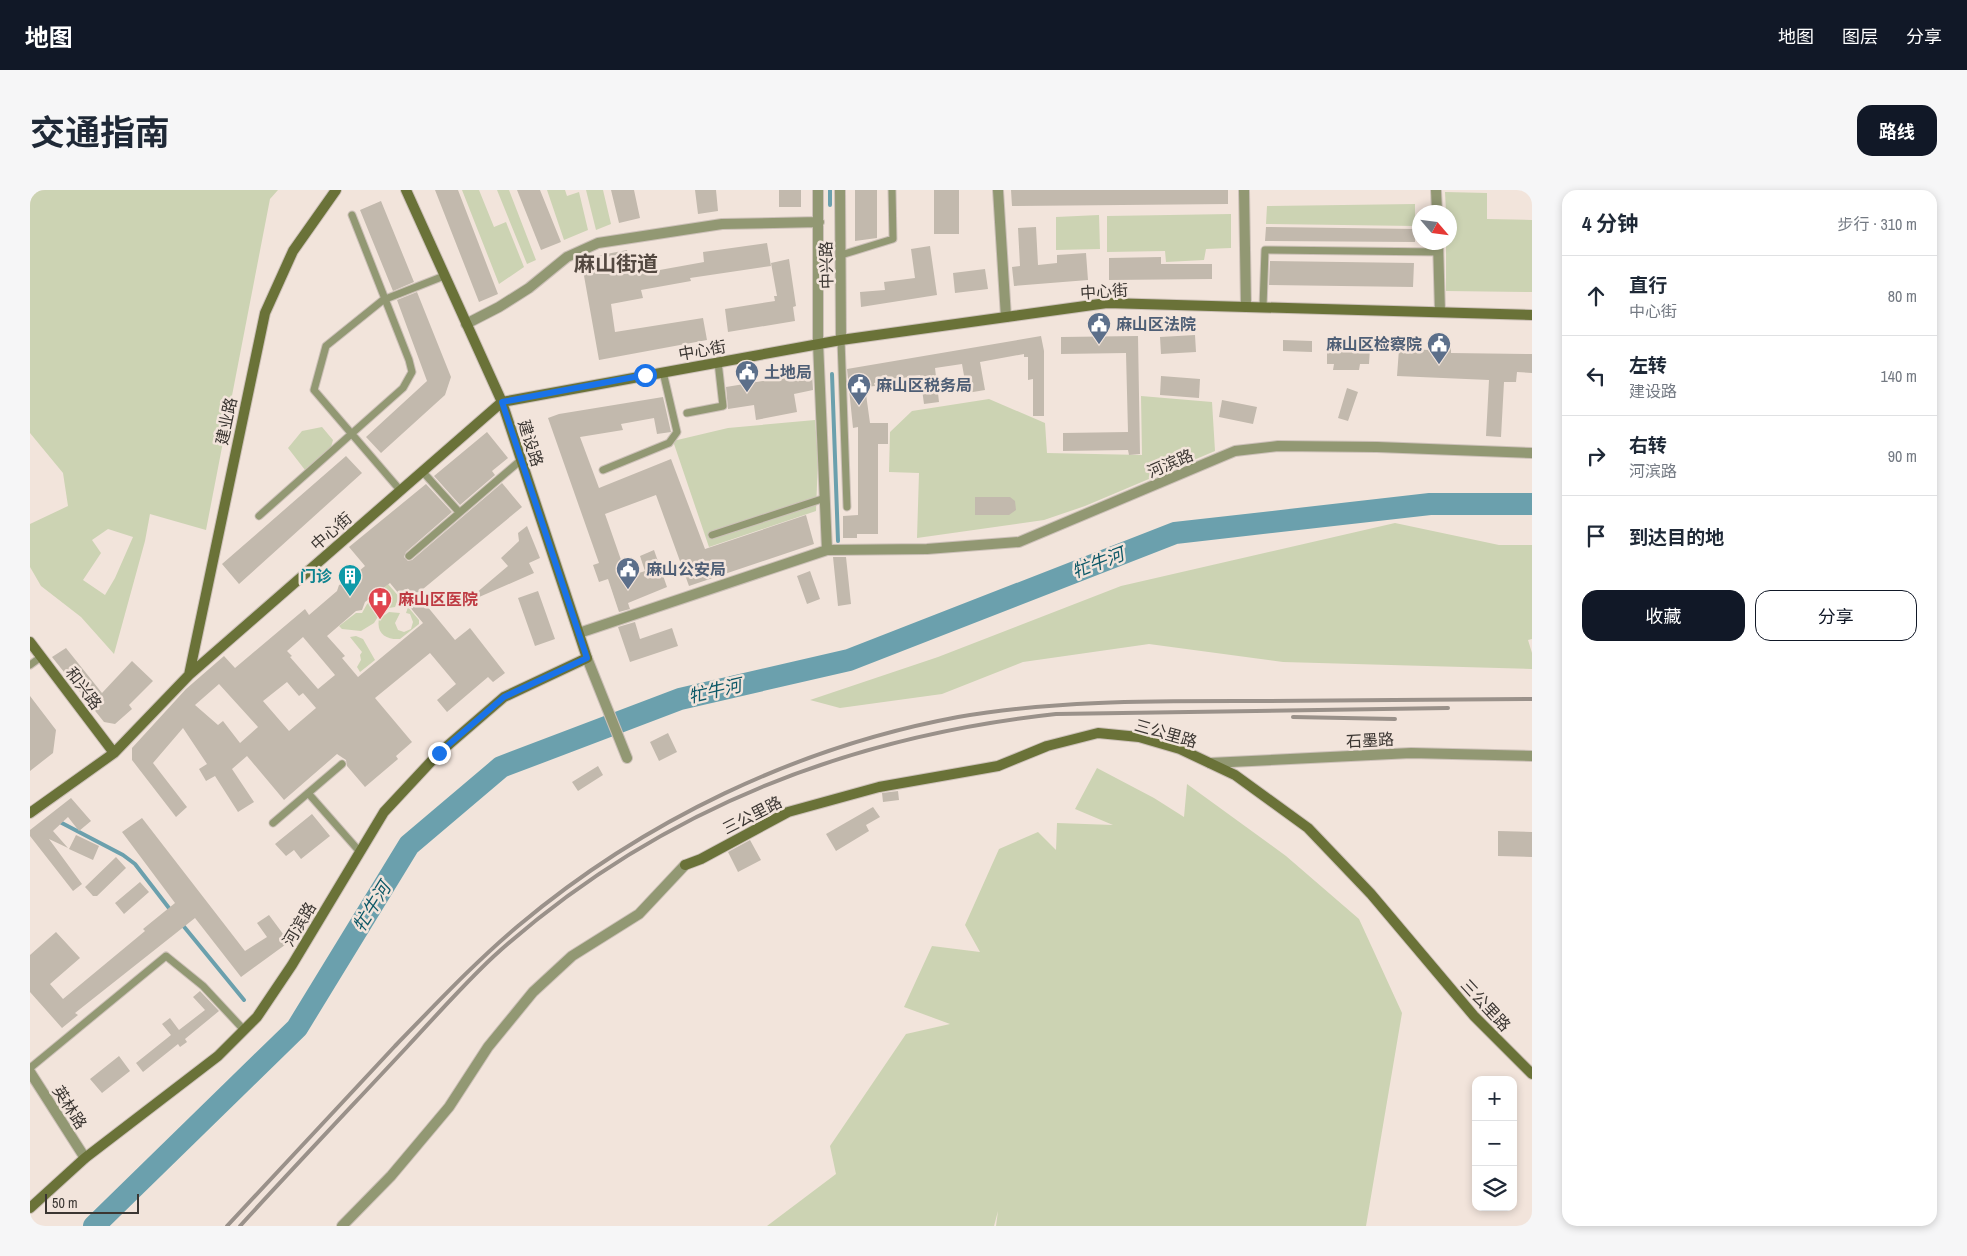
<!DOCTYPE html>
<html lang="zh">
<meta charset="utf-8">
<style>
:root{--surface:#fff;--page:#f6f6f7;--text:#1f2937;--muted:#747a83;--line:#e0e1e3;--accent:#111827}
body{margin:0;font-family:"Archivo Narrow","Noto Sans SC",sans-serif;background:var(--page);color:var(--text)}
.controls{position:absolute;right:15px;bottom:15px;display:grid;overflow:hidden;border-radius:10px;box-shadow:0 2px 8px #0003}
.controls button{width:45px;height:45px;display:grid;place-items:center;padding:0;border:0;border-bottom:1px solid var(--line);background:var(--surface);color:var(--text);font:25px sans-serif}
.compass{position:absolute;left:1382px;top:15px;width:45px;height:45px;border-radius:50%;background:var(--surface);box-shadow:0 2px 8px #0003;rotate:118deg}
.scale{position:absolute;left:15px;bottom:12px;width:94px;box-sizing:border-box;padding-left:5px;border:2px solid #3b3632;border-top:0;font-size:14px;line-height:18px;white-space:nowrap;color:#3b3632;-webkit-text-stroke:4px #f2e4db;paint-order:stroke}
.stop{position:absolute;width:15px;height:15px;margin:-11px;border:4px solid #1a73e8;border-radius:50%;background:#fff}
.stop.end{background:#1a73e8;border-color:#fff;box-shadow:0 1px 5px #0008}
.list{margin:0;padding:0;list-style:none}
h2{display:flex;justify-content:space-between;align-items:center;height:65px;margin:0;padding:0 20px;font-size:21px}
h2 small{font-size:16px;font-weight:400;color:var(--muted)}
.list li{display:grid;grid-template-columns:32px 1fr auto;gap:15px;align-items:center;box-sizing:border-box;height:80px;padding:0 20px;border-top:1px solid var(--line)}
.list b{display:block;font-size:19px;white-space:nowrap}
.list p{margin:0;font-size:16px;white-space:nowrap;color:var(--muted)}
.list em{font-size:16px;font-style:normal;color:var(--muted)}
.actions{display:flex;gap:10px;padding:15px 20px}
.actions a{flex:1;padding:11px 0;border:1px solid var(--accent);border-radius:15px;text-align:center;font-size:18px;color:var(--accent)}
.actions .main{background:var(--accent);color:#fff}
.icon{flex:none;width:28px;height:28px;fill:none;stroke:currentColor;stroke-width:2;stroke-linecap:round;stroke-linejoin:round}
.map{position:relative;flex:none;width:1502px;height:1036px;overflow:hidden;border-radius:15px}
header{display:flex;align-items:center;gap:30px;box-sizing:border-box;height:70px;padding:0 25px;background:var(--accent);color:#fff}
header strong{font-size:24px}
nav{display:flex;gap:28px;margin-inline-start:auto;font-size:18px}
.intro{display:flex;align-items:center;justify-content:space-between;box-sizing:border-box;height:120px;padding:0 30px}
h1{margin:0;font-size:35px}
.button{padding:12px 22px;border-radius:15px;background:var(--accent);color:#fff;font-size:18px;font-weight:700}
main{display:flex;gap:30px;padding:0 30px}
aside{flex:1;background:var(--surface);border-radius:15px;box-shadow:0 2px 8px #0003}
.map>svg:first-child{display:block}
</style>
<header>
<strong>地图</strong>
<nav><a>地图</a><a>图层</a><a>分享</a></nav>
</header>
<div class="intro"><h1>交通指南</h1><a class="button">路线</a></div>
<main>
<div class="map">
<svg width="1502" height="1036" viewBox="0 0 1502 1036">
<rect width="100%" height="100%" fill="#f2e4db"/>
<path fill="#ccd3b3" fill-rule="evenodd" d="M0,0H248L240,9L176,340L120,324L115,351L84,464L51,427L11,396L0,377V334L38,316L33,283L0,243ZM78,339L103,347L85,388L75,405L53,390L71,363L62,350Z
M432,0H449L464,37L476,32L494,77L469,94Z
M467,0H479L506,70L497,74Z
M517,0H535L537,6L549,2L558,40L534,50Z
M556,0H573L581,34L566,40Z
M1415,2L1457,3V29L1502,30V102L1416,101V53L1420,52V22H1416Z
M1385,14V36L1236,34L1237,16Z
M1201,24V58L1176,59L1174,70L1136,72L1135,61L1077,62V26Z
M1069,25L1070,59L1026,60V27Z
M1111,206L1182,212L1185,261L1055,316L1014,330L887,348L889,283L859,282L860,242L882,221L959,209L1015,233L1017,263L1112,265Z
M785,230L788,269L786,321L679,357L643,251L698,238Z
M292,237L303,250L301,257L275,280L258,258L272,241Z
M1365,333L1469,355H1502V449L1498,450L1502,463V479L1253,472L1119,454L993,472L912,504L810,518L780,510L908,467L1091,396Z
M358,394L371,409L368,410L365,417L353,419L344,433L331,441L312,439L309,436L326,423H332L337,414Z
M378,417L389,430V434L370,449C357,450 346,444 349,429L359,422L370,423L365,433L368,440L374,442L381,439L383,432L380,424L376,423Z
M326,446L333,449L345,470L330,482L327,477L331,470L330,465L332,462L320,447Z
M1067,578L1124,608L1154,627L1157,594L1256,666L1329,729L1372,823L1336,1036H966L968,1021L964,1036H737L806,984L800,956L876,844L920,834L874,817L902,756L950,762L935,735L969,659L1008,642L1026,660L1027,633L1083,635L1045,619Z"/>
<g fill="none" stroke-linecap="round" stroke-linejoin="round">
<path stroke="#6ba0ad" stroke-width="4" d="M800,0V15
M802,184L808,351
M28,631L93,665L105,674L142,722
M151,733L214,810"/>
<path stroke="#6ba0ad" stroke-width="22" d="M64,1036L267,838L379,655L471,577L650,509L819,470L1145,343L1400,314H1502"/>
</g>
<path fill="#c2b9ad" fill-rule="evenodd" d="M405,0H428L468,104L449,112Z
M487,0H510L531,52L511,60Z
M581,0H604L610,28L589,33Z
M665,0H686L688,21L668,24Z
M749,0H771V17H749Z
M825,0H847V48L825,51Z
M904,0H929V44H904Z
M981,0H1198V14L982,16Z
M351,11L384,92L363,101L330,20Z
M1006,37L1008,75L1027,73V65L1056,63L1058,90L984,96L982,77L990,76L988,38Z
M1236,37L1385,39V52L1235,51Z
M737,53L741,76L660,88L661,91L611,100L613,108L581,114L585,142L673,128L677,150L569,170L551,69L597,60L602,85L674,72L673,62Z
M900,56L907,105L831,117L830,102L855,100L854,92L885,88L881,59Z
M1131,67V74H1182V89L1079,90V68Z
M759,69L766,116L763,117L765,131L698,142L695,119L745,111L744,106H747L741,73Z
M1240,71L1384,73L1383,97L1239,95Z
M955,79L958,99L925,103L923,83Z
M387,102L421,187L415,205L351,263L336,247L397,191L367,110Z
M1165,145L1166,162L1131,164L1130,147Z
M1011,146L1014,161V226H1003V189L998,190V167H994V164L950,172L955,200L937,203L932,174L905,178L909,212L894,214L890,185L844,193L845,196L835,197L840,233H858V254H848V344H827V348H813V326L828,325V237L823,238L817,179Z
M1108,146L1110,264L1099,265L1098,260L1033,261V243L1098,242L1096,163L1031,164V147Z
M1253,150L1282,151V162L1253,161Z
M1401,154H1421V163L1502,164V183L1487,182L1486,192H1474L1471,247L1456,246L1459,190L1367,186L1369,159L1401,160Z
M1297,157L1340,158L1339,174H1330L1329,180H1303L1304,174H1297Z
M782,183L783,200L764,204L767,222L726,230L724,215L698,219L696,197Z
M1131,186L1170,189L1169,208L1130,205Z
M1317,198L1328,202L1318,231L1308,228Z
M633,207L641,242L627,244L624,228L591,234L593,240L550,247L569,298L641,269L675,359L776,325L784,354L659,396L626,305L575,324L597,387L615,381L610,366L624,360L637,397L598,413L600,419L589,422L578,389L569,392L563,375L569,373L518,228L529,224Z
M1192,210L1227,217L1223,234L1189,227Z
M457,242L478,268L462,281L465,285L430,315L404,286Z
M316,266L332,283L209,394L192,374Z
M472,293L492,317L387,404L425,450L440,438L475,483L463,492L458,487L417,522L407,510L426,494L400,463L345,508L382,552L366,566L368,569L335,597L317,576L316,570L307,564L254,610L217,566L202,579L224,612L208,622L185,586L176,591L169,579L177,574L153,538L123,573L157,617L146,627L102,570V558L156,499L194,466L205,478L275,419L279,425L307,401L309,395L315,393L335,376L319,357L396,294L422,322L376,362L374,367L378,371L382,370ZM360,393L393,433L328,487L312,468L315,466L297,446L326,421L332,420L335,412ZM273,447L305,485L288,499L260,467L262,466L257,461ZM257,492L269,506L273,503L286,518L259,541L233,511ZM189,494L228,537L210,553L193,531L188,535L165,515Z
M945,307H980L985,311L986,320L979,325H945Z
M497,336L510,368L499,373L504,383L440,411L439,409L478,376L471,368L489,351L488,343Z
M803,367H816L821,414L808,416Z
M780,381L790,409L777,414L767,386Z
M508,401L525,449L505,456L488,408Z
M605,432L610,449L642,438L648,456L600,472L588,437Z
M36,458L72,503L102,471L123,491L99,515L102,519L85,534L74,532L22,467Z
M0,506L26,540L23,563L0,581Z
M638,543L647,562L629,571L620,552Z
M568,576L573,585L548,601L542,592Z
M868,601L869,610L853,612L852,603Z
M41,608L61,631L49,641L38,627L23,641L38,658L19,649L52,694L43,701L0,646V640Z
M843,617L850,627L836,635L839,641L806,661L796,644Z
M282,624L300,646L271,669L264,660L256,666L245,654Z
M112,628L215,761L237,747L227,733L239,725L259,752L211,787L165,728L45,823L48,825L32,838L0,802V765L26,742L50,768L20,794L33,809L115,741L113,739L145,713L92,642Z
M1468,641L1502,642V667L1468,666Z
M46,645L69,656L63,670L39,659Z
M720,650L731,670L708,682L698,662Z
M86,667L96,678L67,706H63L55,697Z
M110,692L119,702L94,724L85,713Z
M170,801L189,821L155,849L157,852L150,857L148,854L113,882L106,873L141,845L132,834L140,828L149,840L175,820L163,807Z
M89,866L100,881L72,903L60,889Z"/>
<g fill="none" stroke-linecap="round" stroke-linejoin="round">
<g stroke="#cdc1b9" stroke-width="9">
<path id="lane" d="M811,65L863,49L862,0
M1233,117L1235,60L1408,62
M811,150L817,317
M657,223L693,216L688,172
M573,280L639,253L647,242L633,182
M392,281L429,322
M370,300L284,200L296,156L353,110L414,86
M229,326L373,198L382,182L379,170L322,25
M682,345L795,308
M379,366L491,270
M0,475L11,467
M278,603L330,662
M243,633L312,574
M0,878L136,766L173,796L214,840"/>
</g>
<g stroke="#cdc1b9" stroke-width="12">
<path id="street" d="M810,0L811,150
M968,0L976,127
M1214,0L1216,117
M1406,0L1407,22
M1408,52L1410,122
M436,134L469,117L499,98L537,67L568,53L692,34L789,32
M797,360L897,359L989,352L1205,261L1248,256L1347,257L1502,263
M549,443L797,360L788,153V0
M557,468L597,568
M1180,573L1381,563L1502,566
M0,882L55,968
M312,1036L361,986L419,917L458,857L503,802L542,766L609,724L655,675"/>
</g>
<g stroke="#cdc1b9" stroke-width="12">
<path id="secondary" d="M0,452L84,563
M159,485L235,123L263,61L306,0
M0,623L84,563L159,485L472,212L811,150L1077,113L1502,125
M655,675L671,669L758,622L849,597L968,576L1017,556L1068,543L1109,547L1150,559L1205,585L1278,638L1341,704L1444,826L1502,884
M0,1018L55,968L188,866L227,827L262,775L354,622L409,563L474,507L557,468L472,212L376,0"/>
</g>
<use href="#lane" stroke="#929873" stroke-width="7"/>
<use href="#street" stroke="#929873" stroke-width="10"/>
<use href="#secondary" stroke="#6a7238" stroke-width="10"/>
<path stroke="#9a918a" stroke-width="4" d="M1263,527L1365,529
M197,1036C253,976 309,916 365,856C405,815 444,773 488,736C613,631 767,557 928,527C1026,510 1126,511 1226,511C1318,510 1410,510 1502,509
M210,1036C265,976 321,917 377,857C405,827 433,795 463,767C623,622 814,547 1026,524L1418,518"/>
</g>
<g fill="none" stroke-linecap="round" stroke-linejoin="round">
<path stroke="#1a73e8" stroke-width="6" d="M409,563L474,507L557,468L472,212L615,185"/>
</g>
<defs>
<g id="civic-pin" transform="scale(1.25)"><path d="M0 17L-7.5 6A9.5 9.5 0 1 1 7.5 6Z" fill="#5c6f8a" stroke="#f2e4db"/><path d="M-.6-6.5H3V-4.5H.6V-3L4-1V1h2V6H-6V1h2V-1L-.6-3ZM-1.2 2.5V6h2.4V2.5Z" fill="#fff"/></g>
<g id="building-pin" transform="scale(1.25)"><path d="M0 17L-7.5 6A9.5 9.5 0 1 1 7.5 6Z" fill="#0f9aa8" stroke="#f2e4db"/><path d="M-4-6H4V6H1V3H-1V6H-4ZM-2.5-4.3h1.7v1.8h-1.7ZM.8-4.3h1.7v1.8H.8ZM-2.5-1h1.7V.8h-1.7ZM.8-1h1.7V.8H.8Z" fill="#fff"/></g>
<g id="hospital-pin" transform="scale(1.25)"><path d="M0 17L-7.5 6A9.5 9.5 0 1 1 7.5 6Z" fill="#e0444e" stroke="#f2e4db"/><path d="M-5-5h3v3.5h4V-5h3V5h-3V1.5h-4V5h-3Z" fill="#fff"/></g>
</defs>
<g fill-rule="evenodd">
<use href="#civic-pin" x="1069" y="134"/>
<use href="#civic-pin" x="1409" y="154"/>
<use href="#civic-pin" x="717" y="182"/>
<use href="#civic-pin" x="829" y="195"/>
<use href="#civic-pin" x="598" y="379"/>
<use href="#building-pin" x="320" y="386"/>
<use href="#hospital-pin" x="350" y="409"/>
</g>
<g text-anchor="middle" stroke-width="5" stroke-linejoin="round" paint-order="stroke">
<g font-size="16" fill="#3b3632" stroke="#f2e4db">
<text transform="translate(796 75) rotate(-91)" y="6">中兴路</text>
<text transform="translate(1074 101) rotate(-4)" y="6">中心街</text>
<text transform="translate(672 160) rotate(-10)" y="6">中心街</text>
<text transform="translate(196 231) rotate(-78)" y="6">建业路</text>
<text transform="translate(501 253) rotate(72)" y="6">建设路</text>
<text transform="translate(1140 273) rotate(-23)" y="6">河滨路</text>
<text transform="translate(301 341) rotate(-41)" y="6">中心街</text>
<text transform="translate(54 498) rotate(53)" y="6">和兴路</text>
<text transform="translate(1136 543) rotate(16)" y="6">三公里路</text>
<text transform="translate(1340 550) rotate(-3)" y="6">石墨路</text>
<text transform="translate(722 625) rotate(-27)" y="6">三公里路</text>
<text transform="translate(269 734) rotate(-59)" y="6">河滨路</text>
<text transform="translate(1456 815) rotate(47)" y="6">三公里路</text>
<text transform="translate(40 917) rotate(57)" y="6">英林路</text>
</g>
<g font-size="16" font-weight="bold" fill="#4e5e75" stroke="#f2e4db" text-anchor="start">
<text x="1086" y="140">麻山区法院</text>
<text x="1392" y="160" text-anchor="end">麻山区检察院</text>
<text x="734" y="188">土地局</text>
<text x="846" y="201">麻山区税务局</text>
<text x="616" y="385">麻山公安局</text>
</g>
<g font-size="16" font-weight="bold" fill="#0d838f" stroke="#f2e4db" text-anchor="end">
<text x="302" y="392">门诊</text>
</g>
<g font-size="16" font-weight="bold" fill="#be3a42" stroke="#f2e4db" text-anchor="start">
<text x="368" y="415">麻山区医院</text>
</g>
<g font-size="18" font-style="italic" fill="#0d5867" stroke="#f2e4db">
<text transform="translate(1068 373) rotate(-21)" y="6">牤牛河</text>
<text transform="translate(685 501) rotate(-13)" y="6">牤牛河</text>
<text transform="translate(342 717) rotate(-58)" y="6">牤牛河</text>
</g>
<g font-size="21" font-weight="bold" fill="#534840" stroke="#f2e4db">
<text x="586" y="81">麻山街道</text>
</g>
</g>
</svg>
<div class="controls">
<button>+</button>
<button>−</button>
<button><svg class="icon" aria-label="layers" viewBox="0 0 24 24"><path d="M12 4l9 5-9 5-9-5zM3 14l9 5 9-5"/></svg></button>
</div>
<svg class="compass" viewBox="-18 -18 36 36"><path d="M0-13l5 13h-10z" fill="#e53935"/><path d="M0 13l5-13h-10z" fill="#747a83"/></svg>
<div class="scale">50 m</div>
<div class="stop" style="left:615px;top:185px"></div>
<div class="stop end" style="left:409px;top:563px"></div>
</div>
<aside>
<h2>4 分钟<small>步行 · 310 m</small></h2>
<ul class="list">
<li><svg class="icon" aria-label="ahead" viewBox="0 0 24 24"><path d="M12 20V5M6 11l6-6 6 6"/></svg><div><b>直行</b><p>中心街</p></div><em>80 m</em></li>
<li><svg class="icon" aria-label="left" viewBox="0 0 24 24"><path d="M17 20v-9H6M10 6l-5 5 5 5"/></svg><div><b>左转</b><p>建设路</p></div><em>140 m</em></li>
<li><svg class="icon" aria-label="right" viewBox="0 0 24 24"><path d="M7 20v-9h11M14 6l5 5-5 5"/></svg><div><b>右转</b><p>河滨路</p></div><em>90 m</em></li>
<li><svg class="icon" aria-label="arrive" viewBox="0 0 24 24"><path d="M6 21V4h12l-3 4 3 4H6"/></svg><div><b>到达目的地</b></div></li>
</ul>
<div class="actions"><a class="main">收藏</a><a>分享</a></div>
</aside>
</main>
